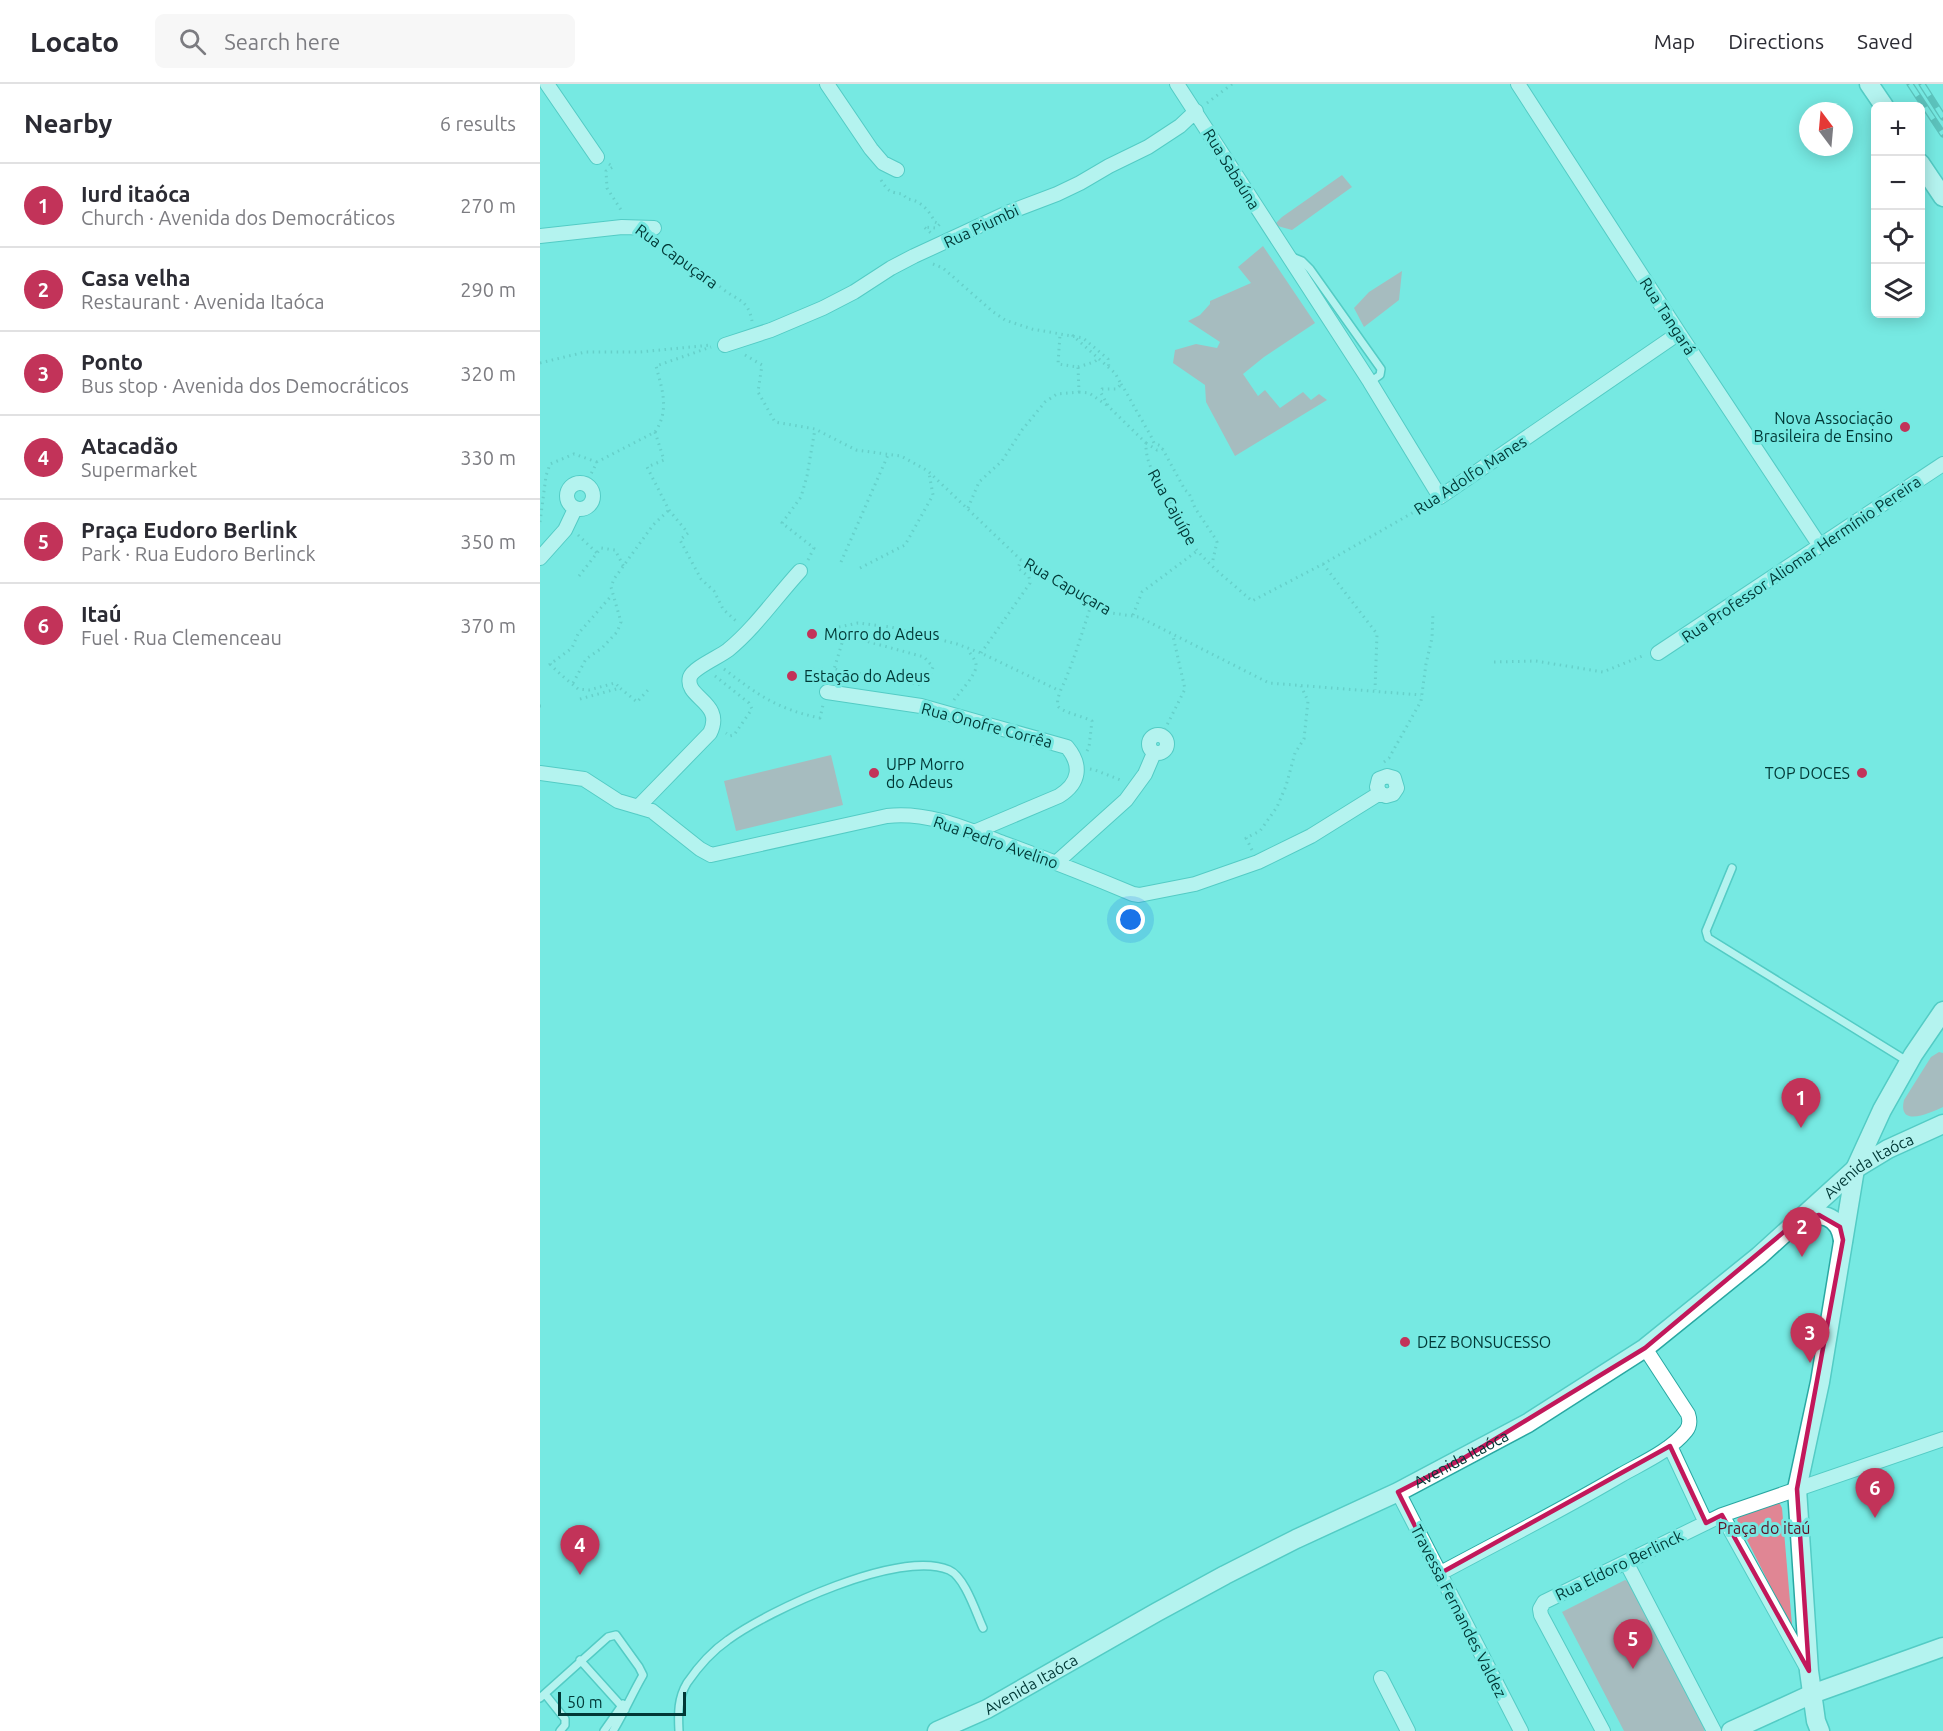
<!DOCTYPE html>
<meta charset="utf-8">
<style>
:root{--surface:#fff;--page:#f7f7f7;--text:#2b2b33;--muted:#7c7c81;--line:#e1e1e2;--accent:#c23359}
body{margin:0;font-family:Ubuntu,sans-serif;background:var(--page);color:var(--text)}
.controls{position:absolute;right:18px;top:18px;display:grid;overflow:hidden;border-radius:9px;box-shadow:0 3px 15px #0003}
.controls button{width:54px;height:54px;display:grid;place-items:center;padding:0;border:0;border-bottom:2px solid var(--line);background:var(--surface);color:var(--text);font:30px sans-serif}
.compass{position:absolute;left:1259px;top:18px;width:54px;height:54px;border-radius:50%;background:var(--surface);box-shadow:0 3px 15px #0003;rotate:344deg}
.scale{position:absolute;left:18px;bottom:15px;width:128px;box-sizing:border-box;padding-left:6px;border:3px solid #013836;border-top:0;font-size:16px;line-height:21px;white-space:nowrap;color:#013836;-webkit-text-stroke:4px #76e9e2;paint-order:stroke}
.you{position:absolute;left:591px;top:836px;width:21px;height:21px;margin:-15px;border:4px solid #fff;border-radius:50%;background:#1a73e8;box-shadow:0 0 0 9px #1a73e833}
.badge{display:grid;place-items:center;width:39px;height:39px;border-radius:50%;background:var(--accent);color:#fff;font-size:20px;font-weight:700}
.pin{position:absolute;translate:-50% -50px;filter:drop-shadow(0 2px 3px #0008)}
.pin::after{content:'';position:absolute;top:32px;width:21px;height:18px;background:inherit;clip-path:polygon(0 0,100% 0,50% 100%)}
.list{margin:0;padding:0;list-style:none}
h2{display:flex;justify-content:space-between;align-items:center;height:78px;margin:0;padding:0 24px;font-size:26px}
h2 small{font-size:20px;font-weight:400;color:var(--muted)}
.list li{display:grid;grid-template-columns:39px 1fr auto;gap:18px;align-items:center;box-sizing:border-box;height:84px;padding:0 24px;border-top:2px solid var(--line)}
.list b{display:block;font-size:22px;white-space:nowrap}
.list p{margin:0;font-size:20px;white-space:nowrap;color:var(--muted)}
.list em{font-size:20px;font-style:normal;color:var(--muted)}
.icon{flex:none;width:33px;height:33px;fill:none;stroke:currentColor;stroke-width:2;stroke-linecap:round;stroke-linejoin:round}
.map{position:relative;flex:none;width:1403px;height:1647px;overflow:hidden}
header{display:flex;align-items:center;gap:36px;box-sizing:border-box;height:84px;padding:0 30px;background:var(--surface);border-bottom:2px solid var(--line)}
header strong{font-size:28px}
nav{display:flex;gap:33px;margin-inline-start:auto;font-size:21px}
.search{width:420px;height:54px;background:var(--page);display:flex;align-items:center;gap:15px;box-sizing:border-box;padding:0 21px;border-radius:9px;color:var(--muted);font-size:22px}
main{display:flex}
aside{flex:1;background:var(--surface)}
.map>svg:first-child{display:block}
</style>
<header>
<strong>Locato</strong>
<div class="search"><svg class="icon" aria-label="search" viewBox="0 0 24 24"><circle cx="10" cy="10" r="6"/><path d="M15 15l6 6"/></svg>Search here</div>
<nav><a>Map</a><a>Directions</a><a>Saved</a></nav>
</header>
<main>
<aside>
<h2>Nearby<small>6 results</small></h2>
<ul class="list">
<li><span class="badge">1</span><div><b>Iurd itaóca</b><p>Church · Avenida dos Democráticos</p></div><em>270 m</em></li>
<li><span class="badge">2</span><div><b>Casa velha</b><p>Restaurant · Avenida Itaóca</p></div><em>290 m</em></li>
<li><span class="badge">3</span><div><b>Ponto</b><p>Bus stop · Avenida dos Democráticos</p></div><em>320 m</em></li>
<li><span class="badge">4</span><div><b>Atacadão</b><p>Supermarket</p></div><em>330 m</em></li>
<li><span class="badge">5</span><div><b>Praça Eudoro Berlink</b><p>Park · Rua Eudoro Berlinck</p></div><em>350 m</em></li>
<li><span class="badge">6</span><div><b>Itaú</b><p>Fuel · Rua Clemenceau</p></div><em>370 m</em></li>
</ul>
</aside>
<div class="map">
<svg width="1403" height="1647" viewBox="0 0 1403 1647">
<rect width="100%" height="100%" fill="#76e9e2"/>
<path fill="#e08694" d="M802,91L812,103L752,146L734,141L742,133Z
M723,162L775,239L724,273L703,290L718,312L725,306L740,324L763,308L771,316L779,310L787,316L695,372L666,318L665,301L633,279L635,266L656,260L677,264L680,258L648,237L660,231L670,220V217L711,199L698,183Z
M862,187L859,216L824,243L814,224L829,208Z
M291,671L303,721L196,747L184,697Z
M1399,968L1403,969V1023C1392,1028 1357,1045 1364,1016L1391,973Z
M1239,1418L1242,1424L1252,1541H1250L1197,1436L1200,1431Z
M1085,1496L1092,1500L1164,1641V1647H1084L1022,1528Z"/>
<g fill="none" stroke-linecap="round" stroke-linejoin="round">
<g stroke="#29a8a2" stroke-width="10">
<path id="lane" d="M752,173L762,177L770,185L841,285L840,291L830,298
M1192,784L1166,847L1168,854L1367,977
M40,1576L85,1626
M5,1610L25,1635V1641L20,1647
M0,1614L68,1553L76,1551L99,1583L103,1591C92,1610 84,1629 73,1647
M64,1647L83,1620
M139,1647C138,1629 138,1614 147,1599C158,1583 172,1567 188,1556C229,1526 360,1465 409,1486C425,1493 436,1529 443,1544"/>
</g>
<g stroke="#29a8a2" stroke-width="16">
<path id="street" d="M7,0L57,73
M287,0L331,65L343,79L357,86
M637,0L830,298L900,413L1139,249
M978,0L1139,249L1280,462
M0,152L82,143L114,144
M185,261L231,246L283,224L314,208L351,184L374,172L467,129L517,110L540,99L569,82L608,63L640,42L656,27
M27 412a13 13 0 1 1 26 0a13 13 0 1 1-26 0Z
M0,474L25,446L35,425
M1118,569L1403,380
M287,608L381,622L527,663C542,681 540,699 519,712L434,748
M609 660a9 9 0 1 1 18 0a9 9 0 1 1-18 0Z
M0,689L44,695L78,717L112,727L160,765L171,771L347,732C387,727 427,745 463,759C507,775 550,792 593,810L599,811L655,800L718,778L771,752L840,709L846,712L853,710L857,704L854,694L847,692L839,695L837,703L840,709
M98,723L170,649C185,618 144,614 150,593C153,584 179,573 188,566C215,544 236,513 260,487
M517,778L586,716L605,690L614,669
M1130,1362L1166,1439
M858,1408L981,1647
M1182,1431L1267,1584
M1086,1478L1174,1647
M899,1490C960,1457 1022,1426 1081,1391C1102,1379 1130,1367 1146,1347C1150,1342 1150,1336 1148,1330L1105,1264
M841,1594L868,1647
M1063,1647L1001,1531L1000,1525L1004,1518L1182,1431L1403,1355"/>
</g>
<g stroke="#29a8a2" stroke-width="21">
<g id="secondary">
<path d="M1329,0L1344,22"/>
<path d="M1380,79L1403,113"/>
<path d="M1258,1136C1280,1127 1299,1130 1303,1156"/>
<path id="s1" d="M397,1647L447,1625L617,1528L685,1491L756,1455L858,1408L988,1339L1105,1264L1219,1172L1315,1085L1348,1065L1403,1040"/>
<path d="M1191,1647L1272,1610L1403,1563"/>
<path d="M1280,1647L1276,1637L1269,1587L1257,1405L1280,1298L1315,1085L1342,1026L1373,971L1403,927"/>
</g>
</g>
<path stroke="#52b2ad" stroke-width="3" stroke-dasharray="1.5 4.5" stroke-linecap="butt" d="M667,19L692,0
M69,80L73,83L66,87L67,104L83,129
M341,96C349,108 349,108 363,110L367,115C381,116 389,127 395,138L400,140L396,144L384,143L391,149
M116,158L167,196C174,198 178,201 184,206C199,217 208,216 212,237
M393,180L403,184L452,227L465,236L492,245L543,254L568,275L569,284
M532,251L575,289L581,300L577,305H562L561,309L569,323L606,359C605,380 618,397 628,414C636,427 640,443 649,456C665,479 691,498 712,517L783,480L888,420
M205,271L222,281L218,308L235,338L275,345L316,366L361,372L388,387L481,476L504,486L552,518L572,529L599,533L729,599L881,611
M0,279L45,268H100L171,261
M538,283L554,278L558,275
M581,300C589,312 595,325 603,338C607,346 610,349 614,359L621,362L645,406L649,409L655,424L675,454L677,458L672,480
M539,308L549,309L568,322
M115,348L124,376L107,383L129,426L148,449L140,456L161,495L174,507L183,525L196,537
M606,359L617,366L623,365
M46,400L57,378L115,348C130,326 122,305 116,282L171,263
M428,424L439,398L462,377L482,346L505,318L517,310L539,308L538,283L518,280L520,250
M0,438L6,392L10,380L34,370L57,378
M38,451L57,469
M268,476L274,464L242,439L261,413L267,392L275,345
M301,478L348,371
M783,480L837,550L835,606
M320,484L365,461L393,411L389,389
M39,492L61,464L75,466L84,483
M593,531L602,508L657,467
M299,543L318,539L351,543L417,560L441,569L520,607
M441,569L490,499L489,493L478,484L481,476
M954,578L996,577L1063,588L1105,571
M10,580C19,590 29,597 38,605L49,606L75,599L80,604
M9,581L32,564L38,550L72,511
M184,585C218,611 237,625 280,634L283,621
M175,592L209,619L212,625L194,651L190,652L186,649
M291,595L302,559L311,553L384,573L393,583L388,597L382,601L294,585
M33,599L46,575L62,564L77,548L81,538L71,503L74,495L113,441L129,426
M40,615L80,604L97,618L108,606
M414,616C419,609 435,592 436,583C437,577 431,571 428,566
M0,622H1
M622,651L645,605L633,552
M547,667L549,663L552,637C545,633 521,628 518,622C516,616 521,605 524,599C535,573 543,546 552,518
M844,678L849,674L881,617L886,580L892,554L893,528
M550,685L555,686L583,697
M712,766L706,754L720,747L737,723L746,702L755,669L764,655L768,617L761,602"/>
<use href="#lane" stroke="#fff" stroke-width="7"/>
<use href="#street" stroke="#fff" stroke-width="14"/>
<use href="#secondary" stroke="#fff" stroke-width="18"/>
<g stroke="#3d938e" stroke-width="7">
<path id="rail" d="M1370,0L1403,50
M1382,0L1403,33"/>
</g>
<use href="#rail" stroke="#76e9e2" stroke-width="4.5" stroke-dasharray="14" stroke-linecap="butt"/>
</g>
<path d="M0 0H1403V1647H0ZM1279,1131L1300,1143L1303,1156L1257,1405L1269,1587L1182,1431L1166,1439L1130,1362L899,1490L858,1408L924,1374L1105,1264L1257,1137Z" fill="#76e9e2" fill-opacity=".55" fill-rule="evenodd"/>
<path fill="none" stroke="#c2185b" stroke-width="4.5" stroke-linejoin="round" d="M1279,1131L1300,1143L1303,1156L1257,1405L1269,1587L1182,1431L1166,1439L1130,1362L899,1490L858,1408L924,1374L1105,1264L1257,1137Z"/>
<g fill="#c23359" stroke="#76e9e2" stroke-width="2">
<circle cx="1365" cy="343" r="6"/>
<circle cx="272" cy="550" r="6"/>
<circle cx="252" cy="592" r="6"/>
<circle cx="334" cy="689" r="6"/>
<circle cx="1322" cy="689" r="6"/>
<circle cx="865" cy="1258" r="6"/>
</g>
<g text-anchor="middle" stroke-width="6" stroke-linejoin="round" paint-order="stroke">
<g font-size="16" fill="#013836" stroke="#76e9e2">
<text transform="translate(692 85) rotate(58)" y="6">Rua Sabaúna</text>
<text transform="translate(441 142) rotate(-25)" y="6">Rua Piumbi</text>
<text transform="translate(137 172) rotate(36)" y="6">Rua Capuçara</text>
<text transform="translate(1128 232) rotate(57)" y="6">Rua Tangará</text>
<text transform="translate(930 391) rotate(-33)" y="6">Rua Adolfo Manes</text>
<text transform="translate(633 423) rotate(61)" y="6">Rua Cajuípe</text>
<text transform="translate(1261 475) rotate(-34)" y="6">Rua Professor Aliomar Hermínio Pereira</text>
<text transform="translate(528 502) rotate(30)" y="6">Rua Capuçara</text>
<text transform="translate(447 641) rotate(15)" y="6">Rua Onofre Corrêa</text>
<text transform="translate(456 758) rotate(19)" y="6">Rua Pedro Avelino</text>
<text dy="6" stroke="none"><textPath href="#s1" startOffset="1095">Avenida Itaóca</textPath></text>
<text dy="6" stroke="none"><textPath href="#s1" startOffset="591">Avenida Itaóca</textPath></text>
<text transform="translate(1079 1481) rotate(-26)" y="6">Rua Eldoro Berlinck</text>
<text transform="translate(919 1527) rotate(63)" y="6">Travessa Fernandes Valdez</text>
<text dy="6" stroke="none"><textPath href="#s1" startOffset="105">Avenida Itaóca</textPath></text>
</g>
<g font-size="16" fill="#013836" stroke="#76e9e2" text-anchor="start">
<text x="1353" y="340" text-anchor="end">Nova Associação<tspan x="1353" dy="18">Brasileira de Ensino</tspan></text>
<text x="284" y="556">Morro do Adeus</text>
<text x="264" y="598">Estação do Adeus</text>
<text x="346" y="686">UPP Morro<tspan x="346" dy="18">do Adeus</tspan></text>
<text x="1310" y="695" text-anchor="end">TOP DOCES</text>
<text x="877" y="1264">DEZ BONSUCESSO</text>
</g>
<g font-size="16" fill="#5c1326" stroke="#76e9e2">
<text x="1224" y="1450">Praça do itaú</text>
</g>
</g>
</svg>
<div class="controls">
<button>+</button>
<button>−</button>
<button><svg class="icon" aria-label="locate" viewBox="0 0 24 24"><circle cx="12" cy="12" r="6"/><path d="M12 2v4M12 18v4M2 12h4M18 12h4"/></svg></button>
<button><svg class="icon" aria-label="layers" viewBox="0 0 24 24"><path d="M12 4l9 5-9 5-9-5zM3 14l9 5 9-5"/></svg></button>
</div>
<svg class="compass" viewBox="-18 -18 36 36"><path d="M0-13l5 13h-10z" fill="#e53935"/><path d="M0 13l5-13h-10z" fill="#7c7c81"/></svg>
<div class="scale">50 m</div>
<div class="you"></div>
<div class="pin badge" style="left:1261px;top:1044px">1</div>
<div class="pin badge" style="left:1262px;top:1173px">2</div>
<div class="pin badge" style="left:1270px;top:1279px">3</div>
<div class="pin badge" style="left:40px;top:1491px">4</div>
<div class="pin badge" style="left:1093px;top:1585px">5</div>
<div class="pin badge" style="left:1335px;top:1434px">6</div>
</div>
</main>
